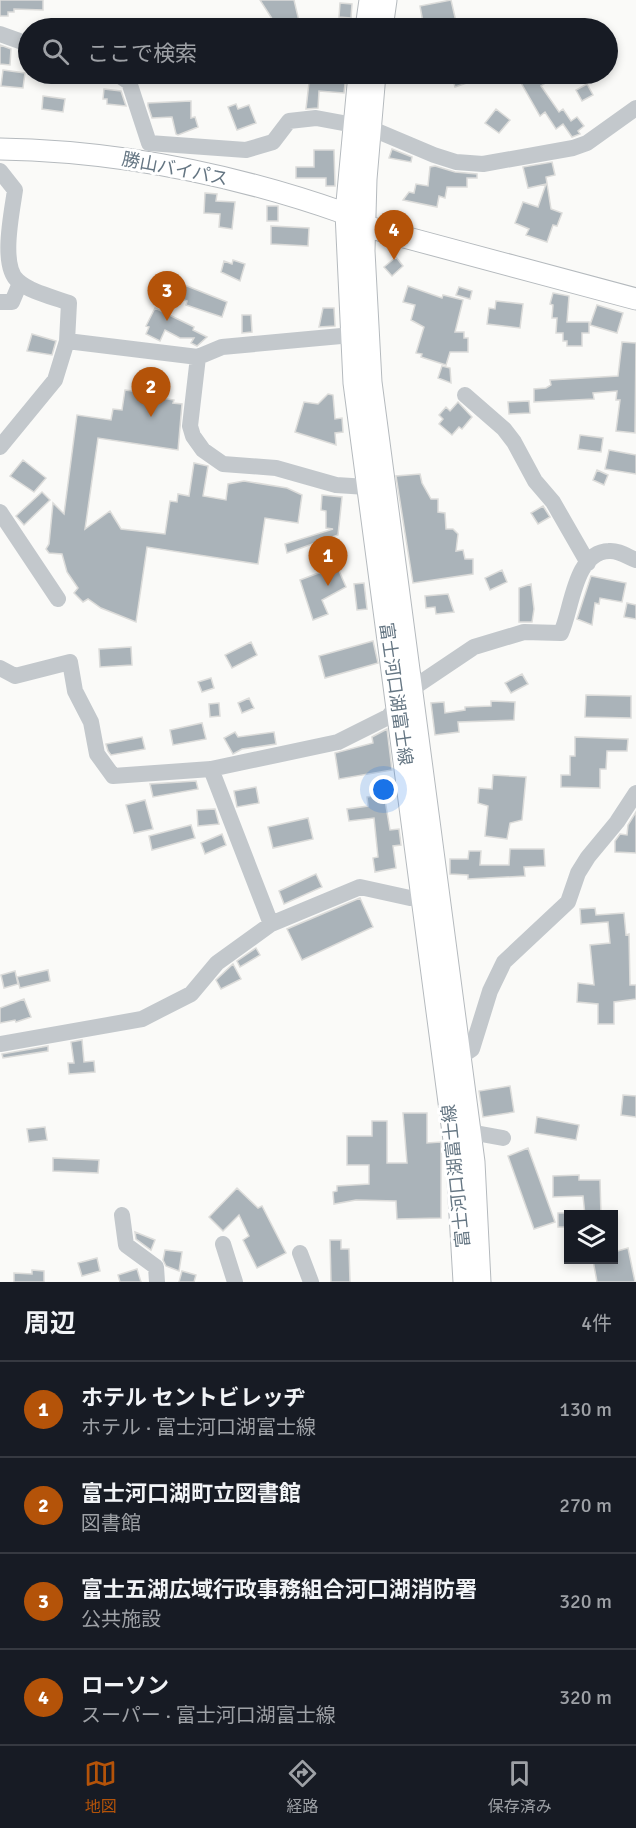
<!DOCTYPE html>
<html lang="ja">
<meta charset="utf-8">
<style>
:root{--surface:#171b24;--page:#242831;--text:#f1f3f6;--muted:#9ea1a6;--line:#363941;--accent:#b45309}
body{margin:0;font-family:Signika,"Noto Sans JP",sans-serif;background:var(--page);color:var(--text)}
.controls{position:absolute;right:18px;bottom:18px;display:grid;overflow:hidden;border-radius:0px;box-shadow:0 3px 9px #0003}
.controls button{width:54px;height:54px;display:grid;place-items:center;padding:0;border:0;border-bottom:2px solid var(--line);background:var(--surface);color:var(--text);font:30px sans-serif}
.you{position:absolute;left:384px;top:790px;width:21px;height:21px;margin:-15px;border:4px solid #fff;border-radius:50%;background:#1a73e8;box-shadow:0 0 0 9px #1a73e833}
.badge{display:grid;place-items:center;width:39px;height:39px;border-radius:50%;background:var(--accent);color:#fff;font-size:20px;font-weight:700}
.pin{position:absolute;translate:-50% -50px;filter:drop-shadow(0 2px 3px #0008)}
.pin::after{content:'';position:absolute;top:32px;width:21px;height:18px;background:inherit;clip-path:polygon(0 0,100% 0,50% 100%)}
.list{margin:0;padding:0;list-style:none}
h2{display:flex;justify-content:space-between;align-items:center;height:78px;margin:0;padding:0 24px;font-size:26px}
h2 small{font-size:20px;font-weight:400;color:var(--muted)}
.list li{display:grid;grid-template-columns:39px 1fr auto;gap:18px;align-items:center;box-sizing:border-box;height:96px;padding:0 24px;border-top:2px solid var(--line)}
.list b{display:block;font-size:22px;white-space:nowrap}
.list p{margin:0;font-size:20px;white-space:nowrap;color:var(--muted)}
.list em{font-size:20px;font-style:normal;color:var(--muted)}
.icon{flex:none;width:33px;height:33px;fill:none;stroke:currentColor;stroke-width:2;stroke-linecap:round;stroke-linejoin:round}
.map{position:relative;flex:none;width:636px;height:1282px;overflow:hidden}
.search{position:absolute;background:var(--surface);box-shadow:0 3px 9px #0003;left:18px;right:18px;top:18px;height:66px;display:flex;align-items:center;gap:15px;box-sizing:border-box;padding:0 21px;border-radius:33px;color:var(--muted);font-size:22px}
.sheet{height:462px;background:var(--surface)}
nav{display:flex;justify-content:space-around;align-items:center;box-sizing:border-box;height:84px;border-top:2px solid var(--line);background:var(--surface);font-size:16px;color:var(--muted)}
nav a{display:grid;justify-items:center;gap:3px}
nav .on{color:var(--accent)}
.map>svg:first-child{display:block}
</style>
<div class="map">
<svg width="636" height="1282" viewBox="0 0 636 1282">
<rect width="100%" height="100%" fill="#fafaf8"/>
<path fill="#aab3b9" stroke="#dcdcda" stroke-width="1.5" d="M0,0H43V10L14,9V12H8V16H0Z
M260,0H294L299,21L286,28H278Z
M451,0L457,26L424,28L420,6Z
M340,3L352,4L351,18L339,17Z
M0,45L11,49L10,65L0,64Z
M3,70L25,73L23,88L1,86Z
M310,74H346L344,93L319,91L318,108L306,109Z
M458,74H490V75L455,87L452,76Z
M533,74H559L541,86L559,112L563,109L571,121L577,117L584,126L578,131L580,134L572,137L563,124L556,129L545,112L540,116L520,81Z
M587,84L593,95L582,101L576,90Z
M104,89L121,91L126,106L107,104V99H103Z
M43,96L65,99L63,112L42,109Z
M191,101V118L195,117L198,127L178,135L176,134L172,117L152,118L148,106V103Z
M236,104L238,109L249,105L256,123L237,130L228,107Z
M496,109L510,120L499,133L485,123Z
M392,149L412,157L411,162L389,158Z
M314,150H334L335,186H326V178H296V167H314Z
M552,162L555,175L546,177L551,209L562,213L557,226L553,225L547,242L526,235L529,229L515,223L523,202L538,207L546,184L528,188L523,167Z
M435,166L455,172L477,174V178H467V187H447L445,198L439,196L437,207L403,200L409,192L414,193L416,184L428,186L430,167Z
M205,193L217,194L216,201L235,202L232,229L219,227L220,214L204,213Z
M267,206H278V221H267Z
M271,226L309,228L308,246L271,244Z
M396,257L403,266L392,276L384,267Z
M233,260L245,264L240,281L221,272L224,261L232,264Z
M182,284L227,302L222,317L186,305L187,301L178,298Z
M408,286L442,298L443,295L463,300L455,332H464V338H468V352H450L446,365L421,357L422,354L416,353L424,327L411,320L415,305L403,302Z
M459,287L472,291L470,299L456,295Z
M553,293L569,296L567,322H589V333H582V346H567V341H563V333H556L557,318H552L553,305L550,304Z
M496,301L523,304L520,328L487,324L489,308L495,309Z
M597,305L623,313L617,333L590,325Z
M155,308L194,327L193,330L207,337L197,346L191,343L194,338H180L165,330L160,341L146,334L149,327L146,326Z
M323,308H334L335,326L319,327Z
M242,315H251L252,332L242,333Z
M32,334L56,341L52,355L27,351Z
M622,342L636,343L635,433L616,431L620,400H616L617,391L593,393L594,399L534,402V389L546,388L551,385L550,380L618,376Z
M442,366L450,368L451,383L438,378Z
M125,390L155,394V397L174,400L173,403L182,404L178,450L98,438L85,529L110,511L121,529L165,534L170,501L177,502L178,494L189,496L194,463L208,466L203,496L226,500L228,484L244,481L287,488L302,495L298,523L265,518L258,564L147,547L136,622L101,608L88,599L83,602L74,593L78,588L67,572L62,554L49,553L46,549L49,544L53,503L64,514L77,415L111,420L113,409L122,410Z
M328,394L333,395L335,419L342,418L343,432L335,433L336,445L295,432L304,402L318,404Z
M529,401L530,413L509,414L508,402Z
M458,402L472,417L462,429L459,427L452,435L439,424L443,419L439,415L446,407L450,411Z
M580,435L603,438L601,452L578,449Z
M609,450L636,455V474L605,469Z
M23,460L46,478L34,492L10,476Z
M597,470L608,475L604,485L593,480Z
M420,474L422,483L431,499H438V512L445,513L446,529H453L458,534L456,551L463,550L465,559H473V574L413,583L396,476Z
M42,492L50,500L24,525L16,516Z
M322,495L342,497L338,535L287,553L285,544L333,529L326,528V511L321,510Z
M543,506L550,517L538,524L531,513Z
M337,566L346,587L322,600L328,614L313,620L300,580Z
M502,570L507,582L490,590L485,578Z
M591,576L626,583L622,602L600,598L599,604L595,603L592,625L577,619Z
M364,583L367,609L357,610L354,584Z
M531,584L534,609L532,622H519V588Z
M448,594L454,612L436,614L435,607L426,608L425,596Z
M627,603L636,605V619L624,617Z
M373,641L378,663L325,678L319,656Z
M251,642L257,655L232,668L225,655Z
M131,647L132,665L100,667L99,649Z
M522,674L528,684L511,693L505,683Z
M211,678L214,688L202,692L198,682Z
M586,695L631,696V718L585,717Z
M249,698L254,708L242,713L238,703Z
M491,701L515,702L514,720L458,722L459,732L435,735L431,703L444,702L445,713L465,710V707L491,706Z
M219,703L220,716L210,717L209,704Z
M202,723L206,739L173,745L170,730Z
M387,729L392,770L339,779L335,753L373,743L372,737Z
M235,732L238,737L274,732L276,744L242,749L233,754L224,738Z
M142,737L145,749L111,755L108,751L106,744Z
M575,737L628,739L627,751H607L606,769H600V788L561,787V775H570V756H575Z
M493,775L526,777L522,820L510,823L507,839L485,836L488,806L478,803L479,788L492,789Z
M196,781L198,789L153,797L150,784Z
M256,787L259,803L237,807L234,791Z
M384,794L390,830L399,829L401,845L393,846L396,868L375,872L373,858L378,857L374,818L349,821L347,809L368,806L367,797Z
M145,800L153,829L134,833L126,805Z
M215,809L219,824L198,826L197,810Z
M636,812V853L615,852V841L620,834L627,835L628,825Z
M308,818L313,839L273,848L268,827Z
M191,825L195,838L152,850L149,836Z
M222,834L226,845L205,854L201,843Z
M510,849H544L545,866L524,867L525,876L468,879V875L450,874V859H468L469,851H481L480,865H509Z
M316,874L322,887L284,904L279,891Z
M360,898L373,927L302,960L287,929Z
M595,908L596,915L624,913L626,935L629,934L630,985H636V999L614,1002V1024H598V1004L577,1002L578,983L594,985L590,945L610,943L608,922L581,924L580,909Z
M256,948L260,955L240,967L237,961Z
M233,964L241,979L221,989L216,980Z
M48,970L50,981L20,988L17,977Z
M15,971L18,984L4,988L1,975Z
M24,999L31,1017L16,1022L15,1020L0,1023V1008Z
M82,1040L84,1062L94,1061L95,1072L69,1074L68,1063H74L71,1042Z
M48,1046V1051L3,1058L2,1054Z
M510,1086L514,1112L483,1117L479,1091Z
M623,1095L636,1096V1117L621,1115Z
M403,1113H427V1143L441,1142V1218L397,1219L396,1201L356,1200L334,1204L333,1192L337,1191V1186L369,1184V1165H347V1136H372V1121H387V1163H407Z
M537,1117L579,1125L576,1140L535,1133Z
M45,1127L47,1140L29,1142L27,1129Z
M528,1148L555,1222L534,1229L508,1156Z
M53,1158L99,1160L98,1173L53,1171Z
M579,1175V1180H600L601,1215H585L583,1196L553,1197V1176Z
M237,1188L258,1208L262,1206L286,1253L257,1268L243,1240L249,1236L239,1215L223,1231L209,1217Z
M558,1213H567L568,1227H558Z
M135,1232L155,1240L151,1250L136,1239Z
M330,1240H341V1249H349L350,1282H331Z
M628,1248L635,1282H597L593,1260H614V1252Z
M165,1250L182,1252L179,1271L166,1266L163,1260Z
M97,1258L100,1271L82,1276L78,1263Z
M137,1269L141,1282H120L118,1275Z
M32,1270L44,1271V1282H14V1273L32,1274Z
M182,1271L196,1275L194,1282H179Z"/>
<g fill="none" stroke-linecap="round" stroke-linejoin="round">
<g stroke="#b5babe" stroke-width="23">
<path id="major" d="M366,28L370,0
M382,28L386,0
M359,74L346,213L354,383L457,1163L464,1282
M375,74L366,179L364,251L371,382L474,1162L480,1282
M0,149C117,151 233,174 344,213C351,215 357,220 363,224C372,229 384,231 393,234L636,299"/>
</g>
<path stroke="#c3c8cc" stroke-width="16" d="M0,34L28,44
M117,74L129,82L149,143L246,150L273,142L289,121L316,118L370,128L434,155L456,162L483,164L573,148L587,143L636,108
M0,171L15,190C12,212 0,266 18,281C30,292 53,297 69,303L67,341L198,357L222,347L363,334
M0,302H12L20,283
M198,357L190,426L193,436L203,450L223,464L276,468L336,485L367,487
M465,395L504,429L514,442L535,481L553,502L588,563
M0,447L55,380L67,341
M0,512L58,599
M0,668L15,676L70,662L75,691L91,722L97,754L113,776L211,769L338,742L388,717L410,690L474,647L524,632L561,633C572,610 574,552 609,551C618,550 628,557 636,560
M211,769L271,924
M0,1044L142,1019L191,994L217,963L271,924L360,887L410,898L423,895
M449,1055L466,1053L472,1049L490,991L504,962L568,902L578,873L588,857L617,822L636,793
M459,1130L503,1138
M122,1215L126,1245L156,1267L157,1282
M223,1244L235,1282
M300,1253L311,1282"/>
<use href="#major" stroke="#fff" stroke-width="21"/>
</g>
<g text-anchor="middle" stroke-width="6" stroke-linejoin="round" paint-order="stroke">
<g font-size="18" fill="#657683" stroke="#fff">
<text transform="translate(175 169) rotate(11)" y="6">勝山バイパス</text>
<text transform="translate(396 694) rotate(82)" y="6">富士河口湖富士線</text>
<text transform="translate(456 1176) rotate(-96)" y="6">富士河口湖富士線</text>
</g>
</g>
</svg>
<div class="controls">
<button><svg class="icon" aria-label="layers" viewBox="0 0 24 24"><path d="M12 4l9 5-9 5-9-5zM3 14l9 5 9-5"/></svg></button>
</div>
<div class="you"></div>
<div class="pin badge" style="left:328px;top:586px">1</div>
<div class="pin badge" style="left:151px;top:417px">2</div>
<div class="pin badge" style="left:167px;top:321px">3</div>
<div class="pin badge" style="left:394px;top:260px">4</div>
<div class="search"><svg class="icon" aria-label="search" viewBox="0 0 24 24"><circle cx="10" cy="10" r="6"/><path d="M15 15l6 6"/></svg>ここで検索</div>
</div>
<section class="sheet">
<h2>周辺<small>4件</small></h2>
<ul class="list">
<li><span class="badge">1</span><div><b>ホテル セントビレッヂ</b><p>ホテル · 富士河口湖富士線</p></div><em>130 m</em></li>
<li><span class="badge">2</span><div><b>富士河口湖町立図書館</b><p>図書館</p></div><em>270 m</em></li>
<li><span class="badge">3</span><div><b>富士五湖広域行政事務組合河口湖消防署</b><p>公共施設</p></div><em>320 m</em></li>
<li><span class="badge">4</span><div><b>ローソン</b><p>スーパー · 富士河口湖富士線</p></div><em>320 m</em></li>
</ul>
</section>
<nav>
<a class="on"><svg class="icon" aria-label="map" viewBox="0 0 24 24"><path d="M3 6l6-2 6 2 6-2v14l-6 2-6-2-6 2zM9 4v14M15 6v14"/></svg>地図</a>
<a><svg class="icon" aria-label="directions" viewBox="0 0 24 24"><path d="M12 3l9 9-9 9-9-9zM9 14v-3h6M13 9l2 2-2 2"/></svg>経路</a>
<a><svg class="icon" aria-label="saved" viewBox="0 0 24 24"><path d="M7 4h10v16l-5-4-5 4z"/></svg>保存済み</a>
</nav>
